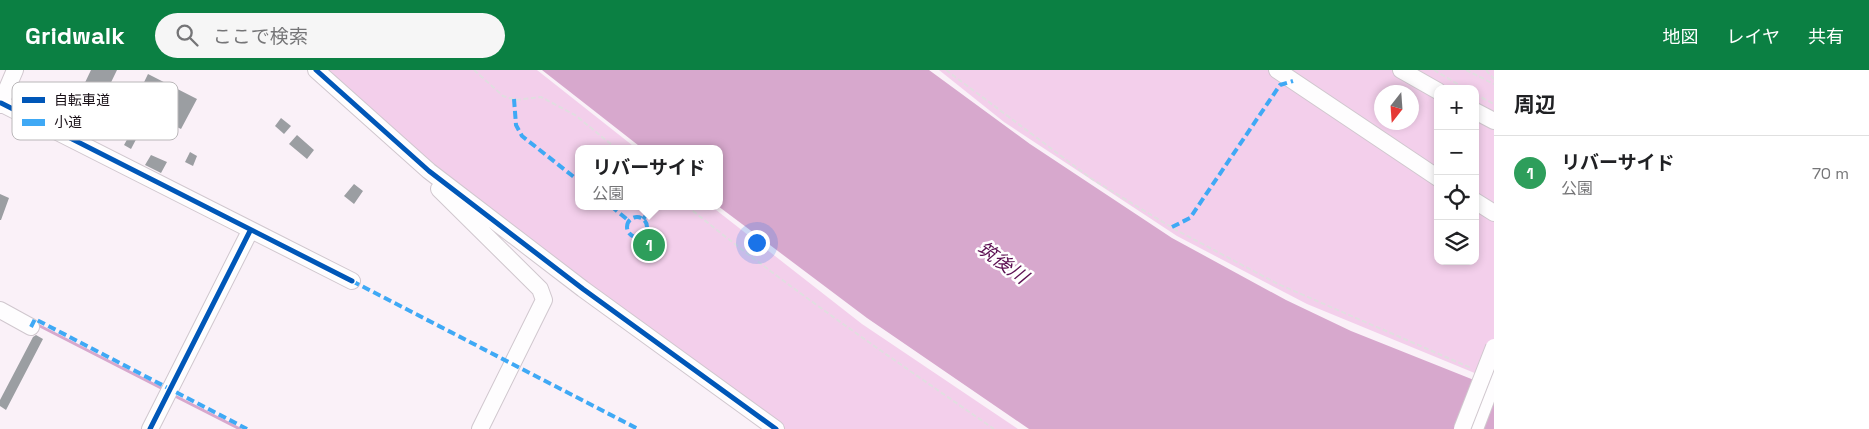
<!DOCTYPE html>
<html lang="ja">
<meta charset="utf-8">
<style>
:root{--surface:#fff;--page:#f6f6f6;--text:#202124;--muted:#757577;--line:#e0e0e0;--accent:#0b8043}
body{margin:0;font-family:"Space Grotesk","Noto Sans JP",sans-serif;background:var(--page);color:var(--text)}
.controls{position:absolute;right:15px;top:15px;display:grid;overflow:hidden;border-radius:10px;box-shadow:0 2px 8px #0003}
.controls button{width:45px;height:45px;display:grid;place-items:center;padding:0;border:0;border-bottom:1px solid var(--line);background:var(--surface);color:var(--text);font:25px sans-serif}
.compass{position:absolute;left:1374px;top:15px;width:45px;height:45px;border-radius:50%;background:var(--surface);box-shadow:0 2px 8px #0003;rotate:197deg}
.you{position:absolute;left:756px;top:172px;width:18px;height:18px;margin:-12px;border:4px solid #fff;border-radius:50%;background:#1a73e8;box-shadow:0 0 0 8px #1a73e833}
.badge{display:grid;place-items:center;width:32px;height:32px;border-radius:50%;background:var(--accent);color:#fff;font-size:16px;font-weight:700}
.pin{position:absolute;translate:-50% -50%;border:2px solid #fff;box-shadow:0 1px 5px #0006}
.popup{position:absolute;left:575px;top:75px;width:148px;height:65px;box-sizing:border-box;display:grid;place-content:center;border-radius:10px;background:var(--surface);filter:drop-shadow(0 1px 4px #0005);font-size:16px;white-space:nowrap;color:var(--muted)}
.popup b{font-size:19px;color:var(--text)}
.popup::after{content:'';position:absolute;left:50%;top:100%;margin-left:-10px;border:10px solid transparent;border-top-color:var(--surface)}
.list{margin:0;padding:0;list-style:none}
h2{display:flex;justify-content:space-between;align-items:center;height:65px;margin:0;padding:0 20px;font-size:21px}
h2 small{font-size:16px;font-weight:400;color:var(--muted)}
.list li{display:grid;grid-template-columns:32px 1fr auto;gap:15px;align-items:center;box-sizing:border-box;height:75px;padding:0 20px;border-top:1px solid var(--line)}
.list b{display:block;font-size:19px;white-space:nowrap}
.list p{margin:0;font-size:16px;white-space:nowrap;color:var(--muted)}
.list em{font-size:16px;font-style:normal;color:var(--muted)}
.icon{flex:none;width:28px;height:28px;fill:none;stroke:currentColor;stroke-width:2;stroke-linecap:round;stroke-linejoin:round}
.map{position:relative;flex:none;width:1494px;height:359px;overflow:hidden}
header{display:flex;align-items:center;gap:30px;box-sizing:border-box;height:70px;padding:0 25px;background:var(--accent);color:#fff}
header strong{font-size:24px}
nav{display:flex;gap:28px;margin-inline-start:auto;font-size:18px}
.search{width:350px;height:45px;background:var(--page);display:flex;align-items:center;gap:12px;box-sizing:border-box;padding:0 18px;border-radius:28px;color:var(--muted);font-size:19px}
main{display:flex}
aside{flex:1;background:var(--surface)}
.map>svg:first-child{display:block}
</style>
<header>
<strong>Gridwalk</strong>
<div class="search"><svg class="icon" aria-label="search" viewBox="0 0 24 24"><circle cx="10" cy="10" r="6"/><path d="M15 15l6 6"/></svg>ここで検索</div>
<nav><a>地図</a><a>レイヤ</a><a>共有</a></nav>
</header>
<main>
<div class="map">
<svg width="1494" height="359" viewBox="0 0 1494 359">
<rect width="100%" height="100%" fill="#faf1f8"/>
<path fill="#f3cfeb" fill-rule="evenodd" d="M327,0H537L637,79H579V136H711L862,254L1018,359H785L681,286L434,97Z
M939,0H1403L1438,22V191H1475V46L1494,57V311L1307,234L1177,166L1004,52ZM1382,22H1412V52H1382Z
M1412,0H1494V44L1475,34V19H1447Z"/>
<path fill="#d7a8cd" d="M542,0H929L1030,74L1172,168L1286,230L1351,261L1494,318V359H1029L867,248L718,136L719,79H643Z"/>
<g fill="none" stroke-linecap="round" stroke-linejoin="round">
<path stroke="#d7a8cd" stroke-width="3" d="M36,254L163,319
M173,325L240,359"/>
</g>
<path fill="#9b9ea2" d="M91,0H117L102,31L81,21Z
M148,4L197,29L181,59L133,35Z
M281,48L291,56L284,64L275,56Z
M134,57L141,60L131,79L124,75Z
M297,65L314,80L307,89L289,74Z
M190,82L197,86L193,96L185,92Z
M151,85L167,92L161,103L145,95Z
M354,114L363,121L354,134L344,126Z
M0,124L9,128L1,150H0Z
M36,265L43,269L6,340L0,336V330L33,267Z"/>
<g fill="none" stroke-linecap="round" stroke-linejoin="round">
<g stroke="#d0c7ce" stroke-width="18">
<path id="minor" d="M316,0L429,101L583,219L776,359
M1277,0L1438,108
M1401,0L1438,21
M0,33L352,211
M0,35L15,0
M1475,41L1494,51
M439,119L540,219L544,230L480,359
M1475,131L1494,143
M0,240L31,257
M150,359L250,161
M1475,359L1494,309"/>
</g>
<path stroke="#e1dee0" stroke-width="2" stroke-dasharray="5 2.5" stroke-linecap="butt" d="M474,0L503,26L516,30L541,27L575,45L617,79
M946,0L1092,109L1176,160L1278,214L1471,298
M1434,0L1466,19
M1466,0L1494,14
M1486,0L1494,9
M1475,24L1494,34
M687,136C785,216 890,287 994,359"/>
<use href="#minor" stroke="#fefdfe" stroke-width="16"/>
<g stroke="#d0c7ce" stroke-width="18" stroke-linecap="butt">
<path id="minor-bridge" d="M1462,359L1494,277"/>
</g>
<use href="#minor-bridge" stroke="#fefdfe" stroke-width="16"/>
<path stroke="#3fa9f5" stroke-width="4" stroke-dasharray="8 4" stroke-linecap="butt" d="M514,29L516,55L522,66L579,111
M611,136L629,151
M627 157a10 10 0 1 1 20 0a10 10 0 1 1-20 0Z
M643,149L654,136
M1172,157L1190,148L1280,15L1293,11
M352,211L638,359
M31,257L35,249L247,359"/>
<g stroke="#fff" stroke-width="8">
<path id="cycleway" d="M316,0L429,101L583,219L776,359
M1,33L352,211
M150,359L250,161"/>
</g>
<use href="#cycleway" stroke="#0057b8" stroke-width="5"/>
</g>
<g text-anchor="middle" stroke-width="5" stroke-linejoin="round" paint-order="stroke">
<g font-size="19" font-style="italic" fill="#5c1052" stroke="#fff">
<text transform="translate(1003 192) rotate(36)" y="7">筑後川</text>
</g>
</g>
<rect x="12" y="12" width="166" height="58" rx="8" fill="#fff" stroke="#bab7b9" stroke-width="1"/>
<rect x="22" y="27" width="23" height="6" fill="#0057b8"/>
<rect x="22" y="49" width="23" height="7" fill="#3fa9f5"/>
<g font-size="14" fill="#180f16">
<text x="54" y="35">自転車道</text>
<text x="54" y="57">小道</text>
</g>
</svg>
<div class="controls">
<button>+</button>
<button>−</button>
<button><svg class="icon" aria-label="locate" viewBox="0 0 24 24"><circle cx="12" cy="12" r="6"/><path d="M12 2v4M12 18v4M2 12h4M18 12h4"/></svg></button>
<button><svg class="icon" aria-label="layers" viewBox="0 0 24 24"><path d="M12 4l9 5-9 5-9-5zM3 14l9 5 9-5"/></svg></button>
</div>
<svg class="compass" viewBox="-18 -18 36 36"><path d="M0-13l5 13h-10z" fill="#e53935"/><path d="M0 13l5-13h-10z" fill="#757577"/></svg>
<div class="you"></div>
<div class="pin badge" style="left:649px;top:175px;background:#2e9e5b">1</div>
<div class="popup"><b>リバーサイド</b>公園</div>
</div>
<aside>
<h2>周辺<small></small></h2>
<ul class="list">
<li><span class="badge" style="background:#2e9e5b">1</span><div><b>リバーサイド</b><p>公園</p></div><em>70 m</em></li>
</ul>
</aside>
</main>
